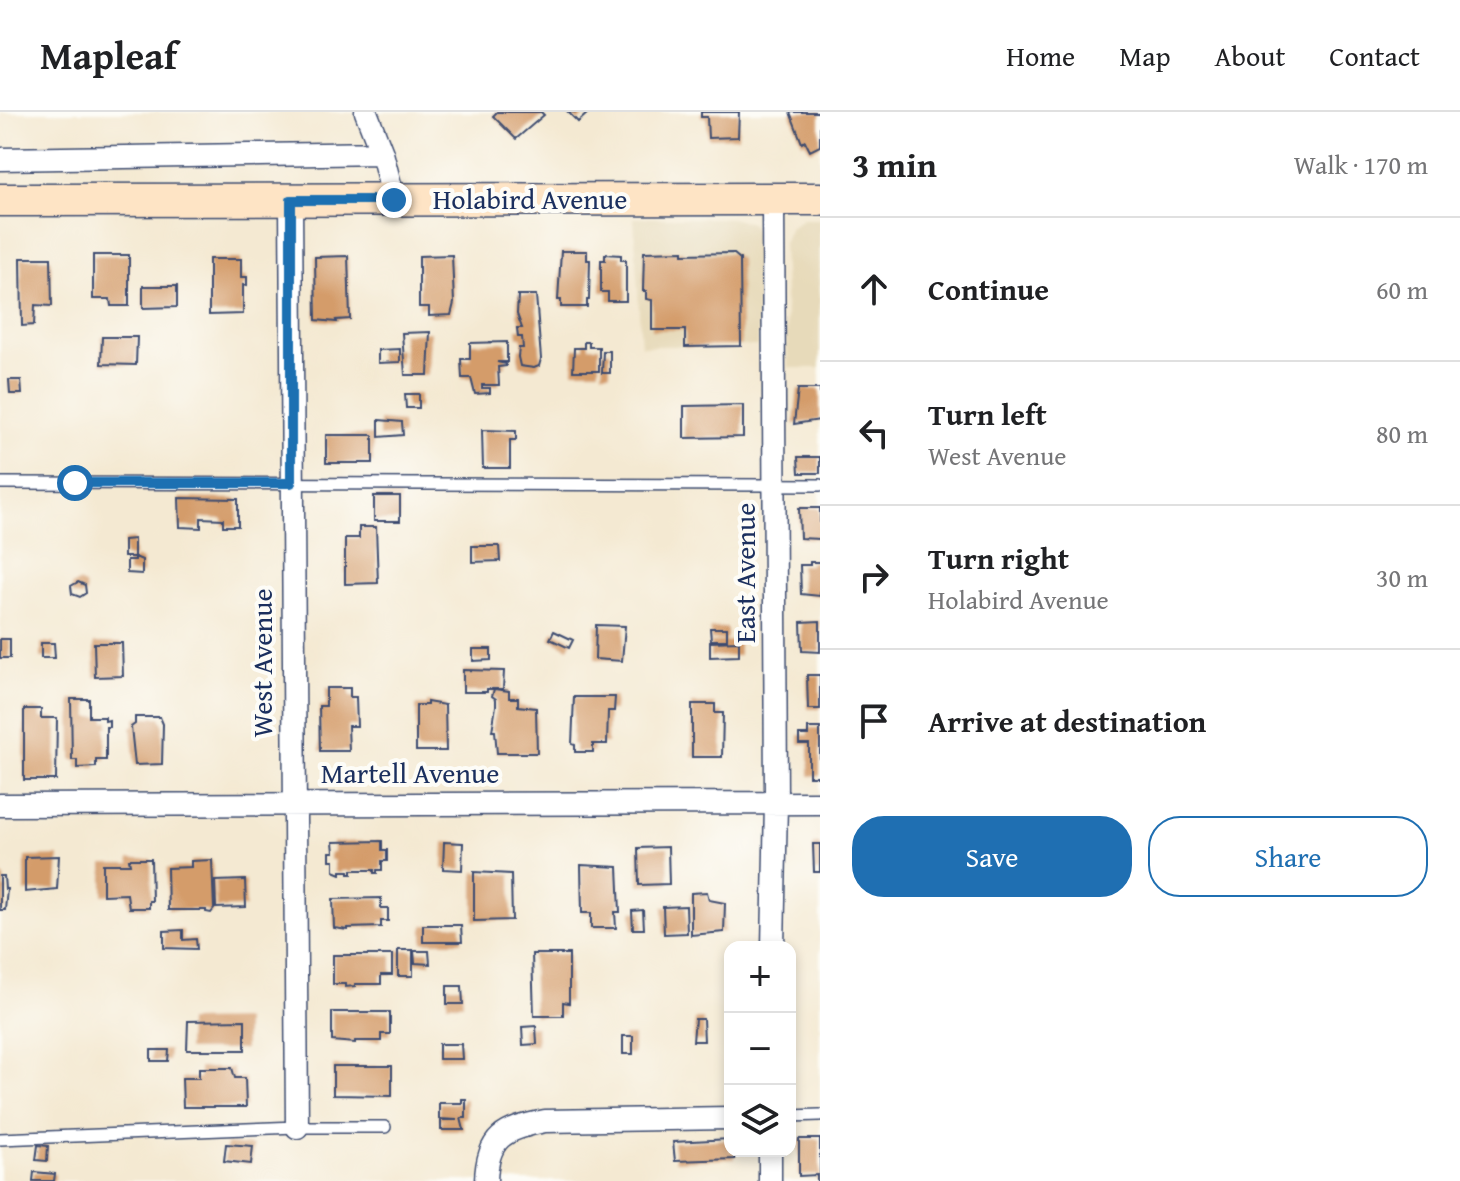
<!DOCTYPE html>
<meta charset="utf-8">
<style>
:root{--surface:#fff;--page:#f2f2f2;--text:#202124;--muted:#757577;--line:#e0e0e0;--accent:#1f6fb2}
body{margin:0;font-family:"Gentium Book Plus",serif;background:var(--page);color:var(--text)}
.controls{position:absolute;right:24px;bottom:24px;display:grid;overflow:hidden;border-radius:16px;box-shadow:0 4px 12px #0003}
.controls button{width:72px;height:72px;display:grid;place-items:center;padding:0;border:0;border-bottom:2px solid var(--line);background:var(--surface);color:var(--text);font:40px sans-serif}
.stop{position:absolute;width:24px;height:24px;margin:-18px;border:6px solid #1f6fb2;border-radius:50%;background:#fff}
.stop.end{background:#1f6fb2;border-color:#fff;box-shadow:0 2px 8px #0008}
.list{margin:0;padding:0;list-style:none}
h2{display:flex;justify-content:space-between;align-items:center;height:104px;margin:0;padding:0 32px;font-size:34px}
h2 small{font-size:26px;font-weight:400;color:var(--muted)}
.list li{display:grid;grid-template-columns:52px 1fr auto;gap:24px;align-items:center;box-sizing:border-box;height:144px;padding:0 32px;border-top:2px solid var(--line)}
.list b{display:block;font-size:30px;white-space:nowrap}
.list p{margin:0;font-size:26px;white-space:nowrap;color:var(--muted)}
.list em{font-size:26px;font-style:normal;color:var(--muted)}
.actions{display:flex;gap:16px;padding:24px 32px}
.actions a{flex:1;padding:18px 0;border:2px solid var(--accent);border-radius:32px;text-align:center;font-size:28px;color:var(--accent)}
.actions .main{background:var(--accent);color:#fff}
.icon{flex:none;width:44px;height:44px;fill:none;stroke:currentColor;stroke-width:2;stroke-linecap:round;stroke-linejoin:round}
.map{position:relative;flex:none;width:820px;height:1069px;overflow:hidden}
header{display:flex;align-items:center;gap:48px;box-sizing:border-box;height:112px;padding:0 40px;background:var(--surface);border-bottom:2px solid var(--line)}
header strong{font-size:38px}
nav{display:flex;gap:44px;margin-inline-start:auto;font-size:28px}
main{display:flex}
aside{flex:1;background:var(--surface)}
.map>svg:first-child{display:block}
</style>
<header>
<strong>Mapleaf</strong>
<nav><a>Home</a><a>Map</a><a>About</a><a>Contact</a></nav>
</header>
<main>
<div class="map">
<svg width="820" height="1069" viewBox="0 0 820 1069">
<rect width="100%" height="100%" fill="#fdfcf7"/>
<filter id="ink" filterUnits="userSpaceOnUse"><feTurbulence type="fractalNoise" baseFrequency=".0125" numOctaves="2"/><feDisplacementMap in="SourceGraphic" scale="16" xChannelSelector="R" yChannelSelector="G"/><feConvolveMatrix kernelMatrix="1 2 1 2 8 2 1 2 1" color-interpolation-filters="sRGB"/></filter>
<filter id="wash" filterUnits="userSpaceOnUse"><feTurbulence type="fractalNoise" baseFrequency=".006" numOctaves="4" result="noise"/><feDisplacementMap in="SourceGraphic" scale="32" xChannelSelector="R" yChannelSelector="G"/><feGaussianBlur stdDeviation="1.8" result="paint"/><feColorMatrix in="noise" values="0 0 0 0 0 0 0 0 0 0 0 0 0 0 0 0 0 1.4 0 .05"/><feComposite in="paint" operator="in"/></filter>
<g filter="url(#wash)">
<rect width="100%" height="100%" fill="#f4e9d2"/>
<path fill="#e7daba" d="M634,106H731L751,111L758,127V234H641Z
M803,107H820V256H788L783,131L790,115Z"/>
<g id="blocks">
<path fill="#d49c6a" d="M497,0H541L544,3L516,27L493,4Z
M568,0H589L578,10Z
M701,0H739L738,25L708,26L707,5H701Z
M790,0H820V34L810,39L805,29L802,31Z
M561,139H587V148H590L589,188H587V195H561V188H558Z
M683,139V142L733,141L740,147L741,234L685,235V218H652V188L646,187V179H643L644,140Z
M605,142L621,143V148H626V189H608V180H601V148H605Z
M93,143H129V194H111L110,187H93Z
M452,143L454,191L451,203L429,204V195H419V144Z
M348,144L350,207L336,208L337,210L316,208L315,145Z
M21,146H51L52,194L35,193L34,213L22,214Z
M209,147H241V165H247V174L243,173V202L209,203Z
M143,174H177V195L143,196Z
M518,183H536L541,247L539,254L534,256L520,254L518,245L519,236H523L522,225H518L517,216H522L517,202Z
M430,220L428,263H405L402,221Z
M102,225H137L136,253L101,252Z
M507,230V250H497L506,252V254L498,255L499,273H482V276H490V281L475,282L471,266H462L461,247H470V231Z
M584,230H589V235H599V259H573L574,236H584Z
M400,237V250L378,251V238Z
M603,239H610V261H602Z
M9,268H21L22,282H10Z
M798,277H820V308L794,312Z
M405,282H419V296H406Z
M743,293V325L684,326V294Z
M379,308L402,310L403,323L379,325Z
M482,318L516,319V328H510V356H483Z
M326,323H373V351H326Z
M798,345H820V361H799Z
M374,384H400V409H374Z
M179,386L238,387V414H223V407L201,406V416L180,415Z
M799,396H820V427L800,426Z
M359,415H376L378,471L345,472V426H359Z
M134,427V445H124V428Z
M472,434H499L500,449L472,450Z
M135,445L142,448V462L127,461V448H135Z
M810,450H820V484L801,482L800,453H810Z
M78,470L85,473L86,481L80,485L72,482L71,474Z
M820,509V540L802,539L801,510Z
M596,513L625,514L622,549L595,547Z
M710,516H727V528H711Z
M554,519L573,528L569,536L550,527Z
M0,527H10V546H0Z
M739,529V544L710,545V530Z
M41,531H54L55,546H41Z
M94,531H122L123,564L95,565Z
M473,537H491V548L473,549Z
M463,558L504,559L503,577H487V580H463Z
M807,563H820V597H808Z
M326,576H350V585H356L357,614H348L349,639H320L319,594H326Z
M494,577L509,579V586H518V594L536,596L537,641H497L495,619H492L496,594V587L492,584Z
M574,585H615L614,599H608L607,632H593V640H575V633L572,632Z
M71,587H89V605H105V609L109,608V615H106V648H96V655L77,656V648H72Z
M427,590L445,593L446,639H416V593H427Z
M692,592H715V601H723L722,645H692Z
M24,597H41V606H57L56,668H24Z
M135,605H160L163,612L162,652L135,653L131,615L135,612Z
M808,616H820V664H809V632H799V623H808Z
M382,729V738H387V749H382V758H377V761H374V758H352V762H349V759H341V762L334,759V748H330V740H334L333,730Z
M444,730L463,731L462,758L443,757Z
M813,732H820V760H814Z
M668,735L669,772L639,773L638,736Z
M59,744L57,777L25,780V745Z
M129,747H151L152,789H149V796H129L127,782L103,783V752H130Z
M212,748L214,797L211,801L206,800V798H168L167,756L191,755V749Z
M581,753L618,755L620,800H615L616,816H591V801H582Z
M474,760L511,762L512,808L474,809Z
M0,764H4L5,777H7L5,798H0Z
M245,768L246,795L216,796L215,769Z
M707,780L709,788L725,791L724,820L691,823V781Z
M381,786V796H388V809H381V815L348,816V818L334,816L333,787Z
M686,794L687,821L664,822L663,795Z
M643,798L644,817H633L632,799Z
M423,813H461L462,830H423Z
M183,818V828L196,827L197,837L164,836V819Z
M398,838H413V864H398Z
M414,839H429L430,852L415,851Z
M532,842H569V891L563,890V904H534Z
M333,843H392V863H381V872H355V874L345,875V872H333Z
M447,874H462L463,892H447Z
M332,900H390V922H381V929H355V931L332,929Z
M695,907H703L704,929H693Z
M245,908V938H187L188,909Z
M536,914L537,932L523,933L522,915Z
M623,924H633V942H623Z
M439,932H461L462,947H439Z
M151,938H169L168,949H151Z
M333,954H392V984L333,983Z
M199,956H232L235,966H245L246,995H183L182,966H199Z
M462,987H466V1006H461L464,1018H441V1008H457L439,1007V991H462Z
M730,1027V1039H735V1047L675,1049L673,1030Z
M799,1027H820V1069H817V1063L799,1064Z
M226,1032L253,1034L251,1052L224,1049Z
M38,1033L48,1034L47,1049L36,1048Z
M34,1060L55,1062L54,1069H33Z"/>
</g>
</g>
<g filter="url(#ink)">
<use href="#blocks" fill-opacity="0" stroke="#3c4b6f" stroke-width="2"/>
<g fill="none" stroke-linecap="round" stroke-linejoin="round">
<g stroke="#3c4b6f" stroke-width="14">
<path id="lane" d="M0,371L820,373
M790,1004L820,1003
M0,1027L297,1015H385"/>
</g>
<g stroke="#3c4b6f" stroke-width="25">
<path id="street" d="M366,0L382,41L394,88
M0,47L382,41
M773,87L776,691L773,835
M291,88L297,1015
M0,693L820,691
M770,1039V1069
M486,1069C487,1025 504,1017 545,1009L730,1006"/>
</g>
<g stroke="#3c4b6f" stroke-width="35">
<path id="secondary" d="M0,88L820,87"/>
</g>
<use href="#lane" stroke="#fff" stroke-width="11"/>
<use href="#street" stroke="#fff" stroke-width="22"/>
<use href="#secondary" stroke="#fee4c5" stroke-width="32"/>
</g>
</g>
<g fill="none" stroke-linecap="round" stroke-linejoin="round" filter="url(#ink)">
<path stroke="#1f6fb2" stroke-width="10" d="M75,371H291V88H394"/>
</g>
<g text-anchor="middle" stroke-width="8" stroke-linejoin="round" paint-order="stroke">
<g font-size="28" fill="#1b2f5e" stroke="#fdfcf7">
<text x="530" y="97">Holabird Avenue</text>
<text transform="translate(745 461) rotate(-90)" y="10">East Avenue</text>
<text transform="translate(262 551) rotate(-90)" y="10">West Avenue</text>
<text x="410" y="671">Martell Avenue</text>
</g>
</g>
</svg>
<div class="controls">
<button>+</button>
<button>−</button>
<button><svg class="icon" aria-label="layers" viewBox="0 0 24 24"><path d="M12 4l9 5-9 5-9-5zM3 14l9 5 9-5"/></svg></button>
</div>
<div class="stop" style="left:75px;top:371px"></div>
<div class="stop end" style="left:394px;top:88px"></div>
</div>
<aside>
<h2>3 min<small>Walk · 170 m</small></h2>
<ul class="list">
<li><svg class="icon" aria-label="ahead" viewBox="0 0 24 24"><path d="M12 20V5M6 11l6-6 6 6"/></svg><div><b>Continue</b></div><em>60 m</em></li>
<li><svg class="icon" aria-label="left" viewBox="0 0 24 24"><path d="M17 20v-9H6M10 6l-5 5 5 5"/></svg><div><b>Turn left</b><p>West Avenue</p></div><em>80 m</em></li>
<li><svg class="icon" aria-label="right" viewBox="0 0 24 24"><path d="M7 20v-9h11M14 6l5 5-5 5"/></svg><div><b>Turn right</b><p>Holabird Avenue</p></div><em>30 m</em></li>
<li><svg class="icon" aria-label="arrive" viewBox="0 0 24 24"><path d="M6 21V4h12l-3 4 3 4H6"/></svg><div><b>Arrive at destination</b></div></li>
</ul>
<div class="actions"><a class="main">Save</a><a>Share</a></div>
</aside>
</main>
